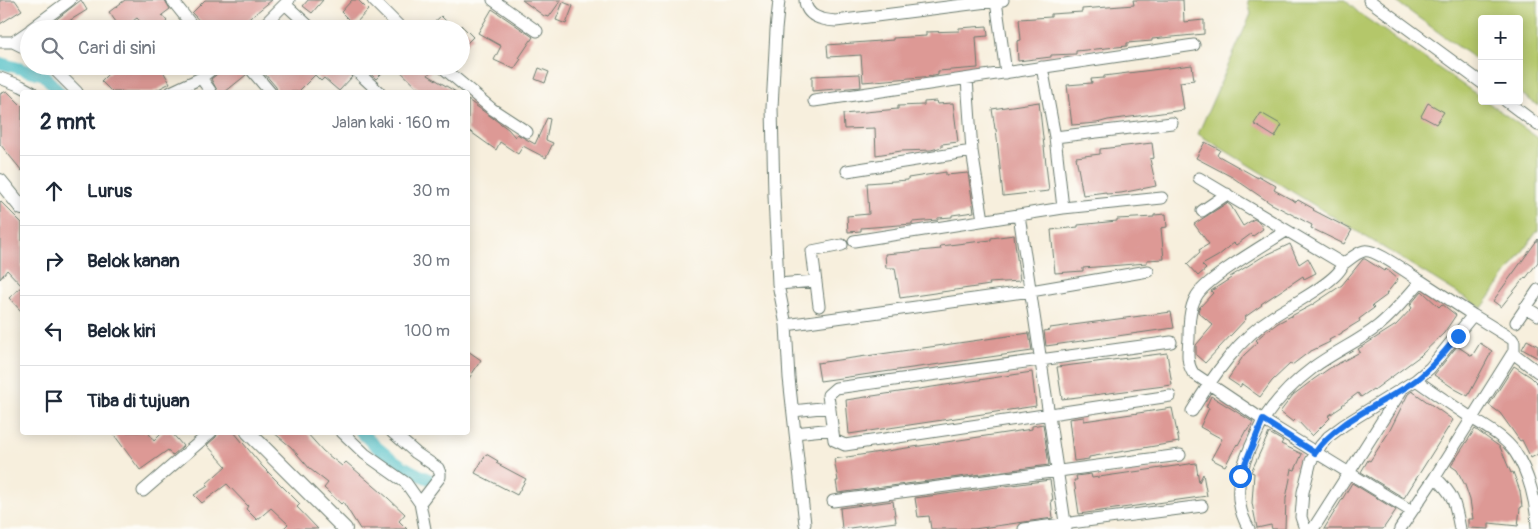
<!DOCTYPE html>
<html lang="id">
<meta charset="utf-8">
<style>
:root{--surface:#fff;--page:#f6f6f7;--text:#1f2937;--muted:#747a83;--line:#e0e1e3}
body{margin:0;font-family:Pangolin,sans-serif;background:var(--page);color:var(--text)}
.controls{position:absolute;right:15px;top:15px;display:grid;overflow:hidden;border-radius:5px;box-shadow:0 2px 12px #0003}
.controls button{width:45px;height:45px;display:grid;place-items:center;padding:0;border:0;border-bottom:1px solid var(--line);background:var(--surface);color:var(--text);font:25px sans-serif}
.stop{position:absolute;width:15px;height:15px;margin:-11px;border:4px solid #1a73e8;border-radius:50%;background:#fff}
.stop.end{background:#1a73e8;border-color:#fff;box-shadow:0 1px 5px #0008}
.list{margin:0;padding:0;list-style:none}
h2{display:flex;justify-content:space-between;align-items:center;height:65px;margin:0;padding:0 20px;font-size:21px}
h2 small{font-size:16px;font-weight:400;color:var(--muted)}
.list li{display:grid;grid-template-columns:32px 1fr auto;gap:15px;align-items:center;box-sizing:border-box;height:70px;padding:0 20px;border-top:1px solid var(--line)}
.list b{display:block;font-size:19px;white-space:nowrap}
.list em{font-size:16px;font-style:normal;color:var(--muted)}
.icon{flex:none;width:28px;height:28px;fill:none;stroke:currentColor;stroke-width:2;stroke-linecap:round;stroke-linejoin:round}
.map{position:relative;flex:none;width:1538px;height:529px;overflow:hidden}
.search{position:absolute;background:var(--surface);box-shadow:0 2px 12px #0003;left:20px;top:20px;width:450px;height:55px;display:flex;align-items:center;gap:12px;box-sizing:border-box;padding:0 18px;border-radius:28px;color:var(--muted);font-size:19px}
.panel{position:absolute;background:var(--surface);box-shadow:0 2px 12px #0003;left:20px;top:90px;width:450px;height:345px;border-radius:5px}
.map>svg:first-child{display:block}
</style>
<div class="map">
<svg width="1538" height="529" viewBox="0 0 1538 529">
<rect width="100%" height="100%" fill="#fdfcf7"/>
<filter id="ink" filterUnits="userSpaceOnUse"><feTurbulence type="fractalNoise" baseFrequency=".02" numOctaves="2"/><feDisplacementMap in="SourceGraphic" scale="10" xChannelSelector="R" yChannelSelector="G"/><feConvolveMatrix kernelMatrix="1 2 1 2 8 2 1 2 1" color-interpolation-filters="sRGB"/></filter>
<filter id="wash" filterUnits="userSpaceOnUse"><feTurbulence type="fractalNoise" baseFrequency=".0096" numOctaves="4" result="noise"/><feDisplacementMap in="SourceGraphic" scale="20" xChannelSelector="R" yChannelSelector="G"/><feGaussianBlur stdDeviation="1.12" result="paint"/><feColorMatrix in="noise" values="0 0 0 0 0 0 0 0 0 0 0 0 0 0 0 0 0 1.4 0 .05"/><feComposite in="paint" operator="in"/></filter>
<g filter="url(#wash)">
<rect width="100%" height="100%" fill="#f7efdd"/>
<path fill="#b4c76b" stroke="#6a8250" d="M1248,0H1345L1360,14L1482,98V101H1486L1538,138V230L1482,308L1198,134L1251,14Z
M1394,0H1538V106L1519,92V19H1482V64Z"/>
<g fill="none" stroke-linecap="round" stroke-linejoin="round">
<path stroke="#51bfc6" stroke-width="12" d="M0,63L44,75L59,92
M361,432C380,452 403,469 429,479"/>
</g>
<g id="blocks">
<path fill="#dd9995" d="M0,0H15L22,10L0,24Z
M81,0L87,10L56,29H44Z
M125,0H165L170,9L162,15L167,21L160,29H147L137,18L133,21L137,29H121L109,12Z
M205,0H272L245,22L247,24L240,29H207L192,13Z
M308,0H323L312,13L303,6Z
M352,0H358L368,10L354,25L341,12Z
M522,0H561L549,17L544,16Z
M1133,0H1183L1184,22L1204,20V34L1152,39V41L1127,43V46L1076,51V54L1051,55V57L1018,61L1017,41L1021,40L1019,19L1051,17V14L1082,12V9L1134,5Z
M563,2L573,6L566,24L556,20Z
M492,9L533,37L519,58L521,59L514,69L494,60L501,46L478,33Z
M441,16L454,29H427Z
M461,25L473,37L461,49Z
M987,26L988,36L976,37L978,68L938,71V75L934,76L863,82L861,55L828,57L827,45L893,40V38L926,36V32L959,31V28Z
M1192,65L1194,80L1180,82L1184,110L1108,120L1097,123L1072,125L1067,85L1092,83L1091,79L1104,78V76Z
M116,66H160L170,83L153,92H112L101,81Z
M231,66H241L246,75L225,92H218L211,79L222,70L224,73Z
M271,66H344L346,71L352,77L339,91L324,78L321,81L315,75L298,92H277L276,87L264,73Z
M362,66H389L376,79Z
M395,66H434L428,75L456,92H422Z
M539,68L549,72L545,83L535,79Z
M860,74L861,87L812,91V76Z
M7,91L22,106V171L0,144V94Z
M468,100L508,129L515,137L517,134L535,144L547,118L550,119L546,140L553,143L546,158L523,146L518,154L500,142L496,150L468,130Z
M936,101L937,104L953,103L958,142L942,144V147L931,150L901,151L876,155L875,128L844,129L843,114L898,109V106L924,105V102Z
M1039,102L1049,191L1003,196L996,129H995L992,109Z
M1428,103L1444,112L1436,124L1421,116Z
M1261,113L1282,125L1275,137L1254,124Z
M1205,142L1220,150L1217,155L1258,178L1259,176L1276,186L1274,190L1296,202L1298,200L1314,209L1313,210L1352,230L1344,244L1311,228L1312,225L1270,203L1232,177L1196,158Z
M1152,143L1154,158L1150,159L1156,186L1121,193L1106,194V192L1083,195L1076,157L1100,154V149Z
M946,172V175L968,173L974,212L952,215V217L938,218V220L912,222V224L861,228V231L848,232L847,216L869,214L867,183L908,180V178Z
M0,201L22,223V312L9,298L22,286L7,270L0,279Z
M1227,203L1231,206L1243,226L1254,219L1259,222L1263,229L1253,236L1251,234L1236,245L1234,243L1218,256L1202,265L1206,269L1198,276L1187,264L1200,252L1199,250L1209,244L1194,224Z
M1166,214L1167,227L1161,228L1164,259L1147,260V263L1083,268V271L1055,273L1051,230L1078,227V225L1117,221V219L1154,217V215Z
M1014,235L1020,281L989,283L990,285L900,298L895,268H886L885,254L941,249L940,246L991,240V238Z
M1538,239V262L1526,278L1525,277L1501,307L1493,301Z
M1290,244L1299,264L1308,258L1316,273L1304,279L1303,276L1261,304L1262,305L1245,317L1246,319L1205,363L1196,355V345L1213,325L1198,312L1199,308L1213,293L1211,291L1231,278L1230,277L1262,257Z
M1363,259H1365L1384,271L1386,269L1398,279L1386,294L1387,295L1372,306L1374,308L1359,319L1360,321L1342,332V333L1329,340L1330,342L1309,352L1292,365L1290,364L1272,381L1260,397L1242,384L1240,387L1228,379L1244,355L1258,342L1256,340L1263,334L1278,323L1312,305L1342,285Z
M1422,291L1439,307L1442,304L1456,315L1444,333L1420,356L1374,390L1373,389L1361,397L1358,393L1342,405L1343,406L1328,416L1330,418L1312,436L1296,419L1293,422L1280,412L1293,395L1314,379L1330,368L1360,352L1358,349L1396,325L1412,308L1410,305Z
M1171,312L1174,328L1046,346L1044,331L1050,330V328Z
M1029,333L1032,351L820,381L817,363Z
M1527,340L1538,346V358L1522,349Z
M1480,343L1492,351L1468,396L1455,389L1434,375L1457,346L1472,356Z
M468,351L481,360L468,380Z
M1167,353L1172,385L1062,399L1057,367Z
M1514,366L1531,377L1538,384V454L1531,458L1522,440L1520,441L1500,413L1489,405Z
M1032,372L1036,406L849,434L846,400Z
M1412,391L1453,420L1404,498L1361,472L1368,460L1370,461L1389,432L1408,394Z
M1211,396L1253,422L1248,431L1246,430L1238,445L1237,444L1225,466L1211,459L1222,439L1200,427L1209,408L1206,407Z
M1172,408L1179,442L1089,457V459L1074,461L1069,419L1084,417V421Z
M1043,424L1049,465L838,493L836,481H838L834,459L1032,429V426Z
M1475,429L1500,447L1511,473L1513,472L1520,491L1522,507L1520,508L1518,526L1489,523V529L1468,528V519H1473L1470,500L1465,485L1457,470L1451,466Z
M112,432H148L154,441L163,432H171L183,446L172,456L168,450L140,470Z
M218,432H234L262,466L300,504L297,507L318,529H283L288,524L271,508L257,520L246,509L248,506L227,484L202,503L194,495L208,486L206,484L226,466L207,445L216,437Z
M273,432H306L323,451L342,466L346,462L388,498L405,514L399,521L407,529H360L343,502L341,504L324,488L328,483L310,469L291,447Z
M1269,433L1283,441L1281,444L1302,454L1295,470L1292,469L1286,498L1285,529H1272L1271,525L1257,528L1252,503L1254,473L1251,472Z
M486,454L498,461L496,463L526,479L517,495L475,473Z
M1196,463L1199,482L1203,474L1207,496L1079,514L1074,480H1077L1076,476L1091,474L1092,478Z
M1050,480L1053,500H1051L1053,518L974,529H931L929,516L918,517L915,498Z
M1352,483L1396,510L1383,529H1324Z
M893,501L896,522L842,529L840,508Z"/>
</g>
</g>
<g filter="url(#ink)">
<use href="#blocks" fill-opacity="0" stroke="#6b7b6f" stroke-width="1"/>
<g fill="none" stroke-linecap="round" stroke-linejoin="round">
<g stroke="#6b7b6f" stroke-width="13">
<path id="minor" d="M172,0L195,29
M373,0L402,29
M493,0L537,31
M779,0L776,30L772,108L774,195L778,284L786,325L789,378L805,524
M805,0C806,17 822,20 836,21L1003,0
M1369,0L1482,83
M996,1L1006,73
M285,4L312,29
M31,29L70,0
M260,29L289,0
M0,42H13L29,50
M13,42L29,31
M51,66L77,92
M248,66L270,92
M351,66L379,92
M441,66L492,109L527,132
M1042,67L1055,137L1063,208
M0,78L21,86L32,92
M201,78L211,92
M967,79L972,151L983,220
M171,92L201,78L216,66
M814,101L1194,45
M1506,101L1538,125
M1055,137L1172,123
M847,171L972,151
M1202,211L1227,194
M1019,215L1066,529
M854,241L1063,208L1162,198
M1343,264C1349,260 1356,253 1364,251C1375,248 1410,275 1421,281C1407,297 1394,313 1378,326C1358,342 1334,352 1314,367C1294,382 1277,399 1263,420L1411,511
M778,284L816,281
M819,306L812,251L842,245
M1525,307L1538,315
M1516,322L1538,290
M786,325L1031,291L1148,271
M1513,353L1538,372
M1416,380C1434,393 1452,405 1470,417C1485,427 1504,436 1515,452C1529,473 1537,504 1537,529
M1170,396L845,445L834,440L828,395L836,388L1171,342
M793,411L830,407
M1192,411C1213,376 1239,338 1274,316C1289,306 1339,281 1343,264L1199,178
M342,432L365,454L406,483L420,503L425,529
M392,432L416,453L438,468L440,473V477L420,503
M795,433L833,429
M1435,477C1455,496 1455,503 1460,529
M143,491L211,432
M833,501L1180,455
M1024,529L1202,506
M1249,529C1226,490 1246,457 1263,420L1193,373C1186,362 1188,350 1189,339C1189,325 1189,309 1196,297C1205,279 1266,244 1286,231
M1305,529L1301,517L1303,492L1311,461L1321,445L1328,437L1344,425L1416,380L1430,368L1473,315L1421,281
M1313,529L1401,391
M1400,529L1435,477L1514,351V342L1512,339L1473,315"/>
</g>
<g stroke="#6b7b6f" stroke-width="16">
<path id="tertiary" d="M0,181L22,208
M248,432L345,529"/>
</g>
<use href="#minor" stroke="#fff" stroke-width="11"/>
<use href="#tertiary" stroke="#fff" stroke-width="14"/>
</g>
</g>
<g fill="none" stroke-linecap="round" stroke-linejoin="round" filter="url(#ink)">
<path stroke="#1a73e8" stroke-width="6" d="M1240,476L1263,420L1315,453C1337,420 1383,404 1415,381C1432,369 1444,351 1458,336"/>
</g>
</svg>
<div class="controls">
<button>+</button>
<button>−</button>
</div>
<div class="stop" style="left:1240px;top:476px"></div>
<div class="stop end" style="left:1458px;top:336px"></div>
<div class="search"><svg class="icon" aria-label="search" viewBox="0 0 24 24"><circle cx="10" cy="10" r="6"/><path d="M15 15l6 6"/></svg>Cari di sini</div>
<section class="panel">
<h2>2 mnt<small>Jalan kaki · 160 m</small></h2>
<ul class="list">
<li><svg class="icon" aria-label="ahead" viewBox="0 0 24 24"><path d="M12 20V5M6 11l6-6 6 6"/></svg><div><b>Lurus</b></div><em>30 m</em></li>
<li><svg class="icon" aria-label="right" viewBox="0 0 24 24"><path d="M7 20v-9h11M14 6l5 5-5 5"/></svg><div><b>Belok kanan</b></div><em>30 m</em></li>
<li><svg class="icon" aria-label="left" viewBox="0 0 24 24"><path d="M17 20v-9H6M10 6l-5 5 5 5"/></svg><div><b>Belok kiri</b></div><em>100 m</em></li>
<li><svg class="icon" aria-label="arrive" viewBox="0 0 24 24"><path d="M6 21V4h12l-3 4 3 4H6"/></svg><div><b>Tiba di tujuan</b></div></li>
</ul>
</section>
</div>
